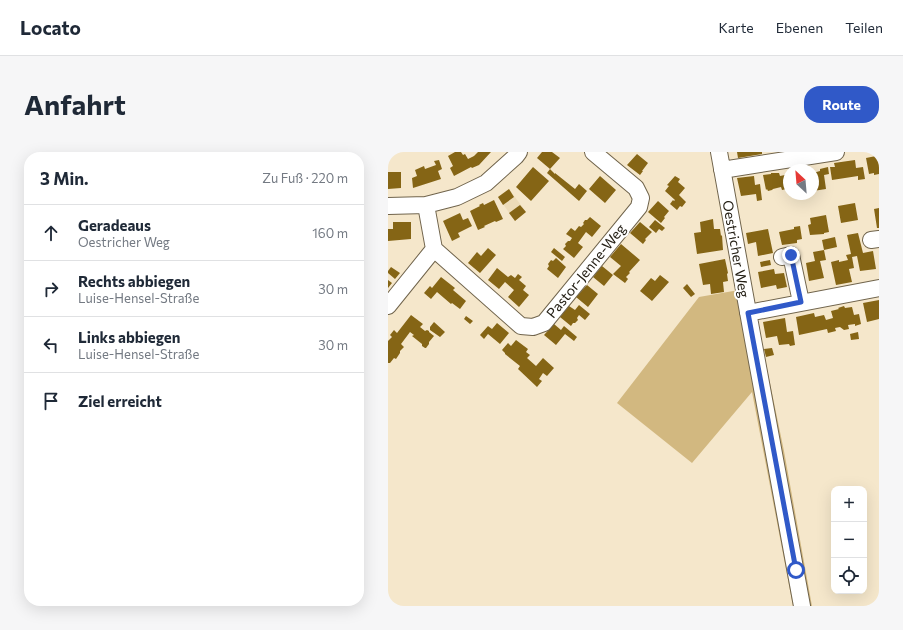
<!DOCTYPE html>
<html lang="de">
<meta charset="utf-8">
<style>
:root{--surface:#fff;--page:#f6f6f7;--text:#1f2937;--muted:#747a83;--line:#e0e1e3;--accent:#3059c8}
body{margin:0;font-family:Commissioner,sans-serif;background:var(--page);color:var(--text)}
.controls{position:absolute;right:12px;bottom:12px;display:grid;overflow:hidden;border-radius:8px;box-shadow:0 4px 16px #0002}
.controls button{width:36px;height:36px;display:grid;place-items:center;padding:0;border:0;border-bottom:1px solid var(--line);background:var(--surface);color:var(--text);font:20px sans-serif}
.compass{position:absolute;left:395px;top:12px;width:36px;height:36px;border-radius:50%;background:var(--surface);box-shadow:0 4px 16px #0002;rotate:334deg}
.stop{position:absolute;width:12px;height:12px;margin:-9px;border:3px solid #3059c8;border-radius:50%;background:#fff}
.stop.end{background:#3059c8;border-color:#fff;box-shadow:0 1px 4px #0008}
.list{margin:0;padding:0;list-style:none}
h2{display:flex;justify-content:space-between;align-items:center;height:52px;margin:0;padding:0 16px;font-size:17px}
h2 small{font-size:13px;font-weight:400;color:var(--muted)}
.list li{display:grid;grid-template-columns:26px 1fr auto;gap:12px;align-items:center;box-sizing:border-box;height:56px;padding:0 16px;border-top:1px solid var(--line)}
.list b{display:block;font-size:15px;white-space:nowrap}
.list p{margin:0;font-size:13px;white-space:nowrap;color:var(--muted)}
.list em{font-size:13px;font-style:normal;color:var(--muted)}
.icon{flex:none;width:22px;height:22px;fill:none;stroke:currentColor;stroke-width:2;stroke-linecap:round;stroke-linejoin:round}
.map{position:relative;flex:none;width:491px;height:454px;overflow:hidden;border-radius:16px}
header{display:flex;align-items:center;gap:24px;box-sizing:border-box;height:56px;padding:0 20px;background:var(--surface);border-bottom:1px solid var(--line)}
header strong{font-size:19px}
nav{display:flex;gap:22px;margin-inline-start:auto;font-size:14px}
.intro{display:flex;align-items:center;justify-content:space-between;box-sizing:border-box;height:96px;padding:0 24px}
h1{margin:0;font-size:28px}
.button{padding:10px 18px;border-radius:16px;background:var(--accent);color:#fff;font-size:14px;font-weight:700}
main{display:flex;gap:24px;padding:0 24px}
aside{flex:1;background:var(--surface);border-radius:16px;box-shadow:0 4px 16px #0002}
.map>svg:first-child{display:block}
</style>
<header>
<strong>Locato</strong>
<nav><a>Karte</a><a>Ebenen</a><a>Teilen</a></nav>
</header>
<div class="intro"><h1>Anfahrt</h1><a class="button">Route</a></div>
<main>
<aside>
<h2>3 Min.<small>Zu Fuß · 220 m</small></h2>
<ul class="list">
<li><svg class="icon" aria-label="ahead" viewBox="0 0 24 24"><path d="M12 20V5M6 11l6-6 6 6"/></svg><div><b>Geradeaus</b><p>Oestricher Weg</p></div><em>160 m</em></li>
<li><svg class="icon" aria-label="right" viewBox="0 0 24 24"><path d="M7 20v-9h11M14 6l5 5-5 5"/></svg><div><b>Rechts abbiegen</b><p>Luise-Hensel-Straße</p></div><em>30 m</em></li>
<li><svg class="icon" aria-label="left" viewBox="0 0 24 24"><path d="M17 20v-9H6M10 6l-5 5 5 5"/></svg><div><b>Links abbiegen</b><p>Luise-Hensel-Straße</p></div><em>30 m</em></li>
<li><svg class="icon" aria-label="arrive" viewBox="0 0 24 24"><path d="M6 21V4h12l-3 4 3 4H6"/></svg><div><b>Ziel erreicht</b></div></li>
</ul>
</aside>
<div class="map">
<svg width="491" height="454" viewBox="0 0 491 454">
<rect width="100%" height="100%" fill="#f5e7cb"/>
<path fill="#eddcb9" d="M121,37L138,60L127,69L110,45Z"/>
<path fill="#d2b880" d="M351,138L411,454H405L364,240L304,311L229,251L311,145Z
M377,207L396,299L424,454H418L371,208Z"/>
<path fill="#856515" d="M67,0H73L75,3L77,2L80,7L86,4L90,0H103L91,13L84,16L83,15L66,24L62,16L65,14L60,4Z
M154,0H164L172,6L162,17L167,22V21L187,37L191,32L199,39L191,49L159,21L162,17L149,6Z
M349,0H374V2L350,6Z
M249,2L260,11L254,19H255L252,23L239,13Z
M488,4L489,5L491,4V22L486,23V21L481,22L478,6Z
M51,8L54,17L50,19L53,27L25,36L24,26L29,24L27,18L36,14L37,17L48,13L46,9Z
M467,8L468,16L475,15L477,27L470,28V24L444,28L442,15H447L446,11Z
M145,15L161,29L143,49L128,35Z
M420,15L421,18H409V17Z
M440,15L441,22L436,23L438,37L425,39V21L432,19V17Z
M0,20H13V36L0,37Z
M383,21H391L392,24L397,23L399,37L394,38L393,35L385,37L384,38L380,39L379,37L378,38L375,23L383,22Z
M212,24L228,38L217,51L201,37Z
M287,24L292,27L290,30L297,36L291,43L298,50L294,55L292,54L289,58L282,52L285,48L286,49L287,48L277,39L281,34L279,33Z
M366,24L367,33L372,32L374,48L369,49L368,42L353,44L349,26Z
M121,37L126,45L115,53L110,45Z
M106,48L115,67L108,70L107,69L96,74L97,75L90,78L82,59L92,54L91,53L95,51L96,53Z
M270,49L281,59L276,65L277,66L273,71L260,60Z
M467,51L470,68L453,71L450,54Z
M132,53L138,60L127,69L121,61Z
M491,56V76H489L486,57Z
M72,61L75,68L80,66L84,74L70,81L72,85L64,89L55,69Z
M438,63L441,80L436,81V82L422,83L420,73L423,72L422,66Z
M202,65L213,74L204,85L198,80L190,91L195,95L186,106L175,97L178,94L177,92L180,89H182L184,86L178,82L183,76L187,79L191,74L193,75L196,72L195,71L197,68H199Z
M325,67L326,77H332L333,84L334,83L335,98L309,102L306,81L313,80L312,70Z
M267,68L277,76L274,79L271,77L268,81L261,75Z
M5,70H23V87L0,89V77H5Z
M252,70L264,80L257,87L258,88L255,92L242,81Z
M412,74L414,87L409,88V91L394,93L391,80L406,77V75Z
M380,77L385,101L370,104L368,90L360,92L358,81Z
M470,81L475,101L485,99L488,117L472,119L469,104L464,105L466,116L461,117L464,130L448,133L443,110L451,108V110L460,108L458,103L463,102L459,83Z
M447,85L449,95L436,98L434,88Z
M233,92L252,108L241,120L242,121L238,125L240,127L237,131L225,122L233,114L222,105Z
M100,96L108,103L92,121L80,111L89,100L93,104Z
M166,96L177,105L174,109L163,100Z
M436,98L438,108L432,109L436,126L421,129L418,111L427,109L425,100Z
M168,106L178,115L170,126L159,117L161,114L160,112L163,108L165,109Z
M337,107L340,121L339,122L340,129L335,130L336,140L323,142L322,132L315,133L311,112Z
M382,108L383,113L373,115L372,110Z
M214,114L225,123L216,134L205,125Z
M3,115L12,121L7,127L0,121V119Z
M109,116L120,125L123,123L127,126L130,122L134,125L131,128L138,134L135,138L141,143L131,155L120,145L126,138L117,130L111,137L100,128Z
M386,117L387,122L396,121L399,135L389,137L388,133L373,136L370,120Z
M272,123L281,130L264,149L252,139L263,126L267,129Z
M53,125L67,136L65,138L78,149L72,157L64,151L63,152L49,140L43,147L36,141L42,134L44,136Z
M0,128L4,131L0,136Z
M299,132L307,142L303,145L295,136Z
M199,133L210,142L200,155L188,145Z
M491,148V167L479,170L475,151Z
M191,153L202,162L197,168L191,163L189,166L190,168L187,171H185L183,174L172,165L181,154L187,158Z
M456,154L457,156L464,155L466,163L471,162L473,172L467,174V172L460,173L461,177L456,178L452,175L447,176L448,179L440,181L439,177L411,183L408,165L426,161L427,165L436,163L438,168L445,166L443,159L451,157L450,156Z
M23,163L35,172L32,175L37,179L39,178L41,179V180L46,184L41,190V192L38,196H37L34,194V192L24,184L26,183L22,180L13,192L16,195L12,199V201L8,207L6,206L2,211H0V189L4,185L2,183L6,178L9,181Z
M78,164L85,169L82,172L76,167Z
M397,166L399,180L405,179L407,193L402,194L401,192L391,193L389,184L378,186L375,170Z
M46,170L57,180L52,185L42,178V175Z
M109,171L121,181L112,192L100,182L96,187L92,183L100,174L104,177Z
M166,172L173,178L176,174L189,185L186,189L177,182L168,193L156,183Z
M470,180L471,187L463,188L462,182Z
M128,188L140,197L138,200L142,203L139,206L148,214L155,206L166,216L159,224L155,221L151,227L154,229L149,235L130,217L132,214L117,202V201L114,198L120,191L123,194Z
M384,196L386,203L378,205L376,197Z"/>
<g fill="none" stroke-linecap="round" stroke-linejoin="round">
<g stroke="#70644c" stroke-width="18">
<path id="minor" d="M331,0L366,193L414,454
M334,18L448,0
M38,53L46,97L133,174L145,175L156,171L251,55L253,46L248,36L205,0
M0,54L38,53L69,45L98,31L128,4L131,0
M483,88L491,87
M394,105L403,103L413,150
M0,154L46,97
M360,161L491,136"/>
</g>
<use href="#minor" stroke="#fff" stroke-width="16"/>
</g>
<g fill="none" stroke-linecap="round" stroke-linejoin="round">
<path stroke="#3059c8" stroke-width="5" d="M403,103L413,150L360,161L408,418"/>
</g>
<g text-anchor="middle" stroke-width="4" stroke-linejoin="round" paint-order="stroke">
<g font-size="14" fill="#252016" stroke="#fff">
<text transform="translate(348 97) rotate(80)" y="5">Oestricher Weg</text>
<text transform="translate(198 119) rotate(-51)" y="5">Pastor-Jenne-Weg</text>
</g>
</g>
</svg>
<div class="controls">
<button>+</button>
<button>−</button>
<button><svg class="icon" aria-label="locate" viewBox="0 0 24 24"><circle cx="12" cy="12" r="6"/><path d="M12 2v4M12 18v4M2 12h4M18 12h4"/></svg></button>
</div>
<svg class="compass" viewBox="-18 -18 36 36"><path d="M0-13l5 13h-10z" fill="#e53935"/><path d="M0 13l5-13h-10z" fill="#747a83"/></svg>
<div class="stop" style="left:408px;top:418px"></div>
<div class="stop end" style="left:403px;top:103px"></div>
</div>
</main>
